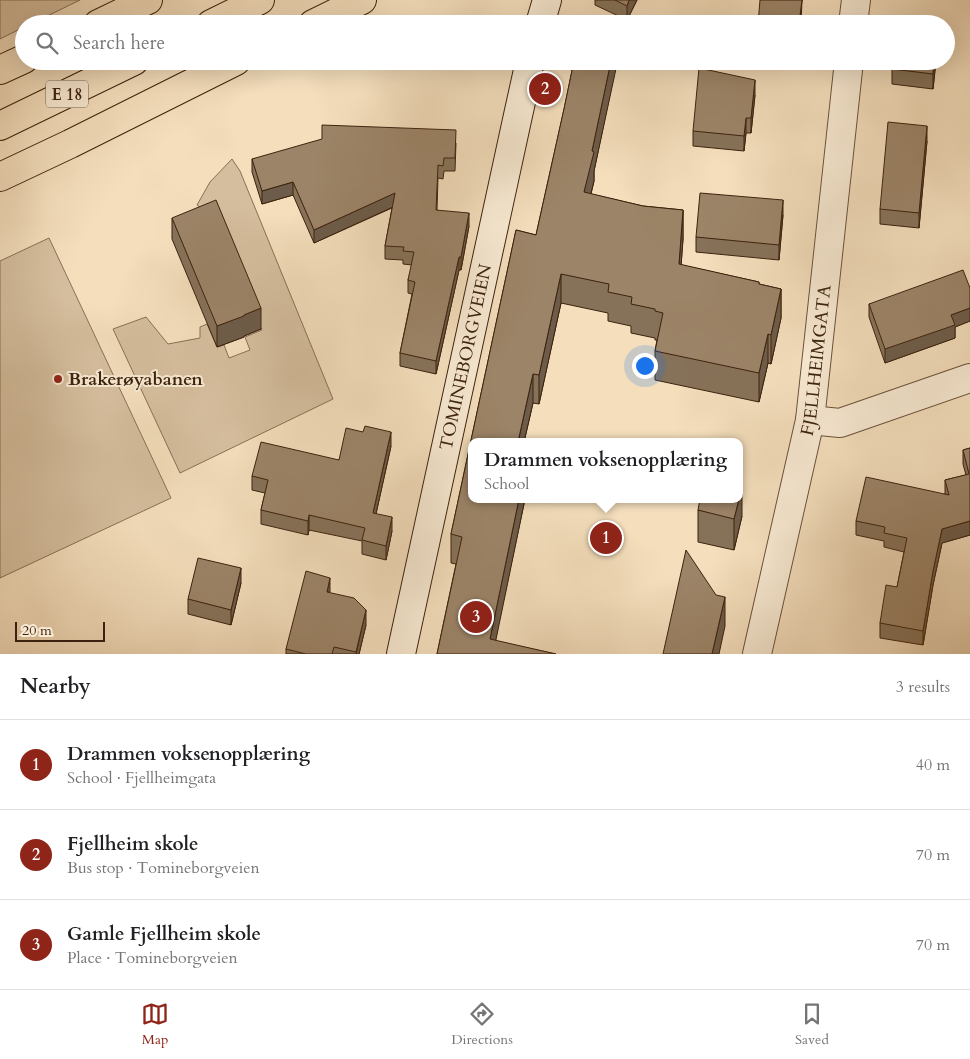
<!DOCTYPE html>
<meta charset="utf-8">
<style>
:root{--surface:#fff;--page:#f6f6f6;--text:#202124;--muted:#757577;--line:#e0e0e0;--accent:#8f2418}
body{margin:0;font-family:Cardo,serif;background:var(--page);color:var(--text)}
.scale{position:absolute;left:15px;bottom:12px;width:90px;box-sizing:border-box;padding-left:5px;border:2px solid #3c220e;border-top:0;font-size:14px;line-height:18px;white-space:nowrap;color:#3c220e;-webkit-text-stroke:4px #f8ead3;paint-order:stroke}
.you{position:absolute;left:644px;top:365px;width:18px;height:18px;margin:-12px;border:4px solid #fff;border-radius:50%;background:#1a73e8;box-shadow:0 0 0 8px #1a73e833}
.badge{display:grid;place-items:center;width:32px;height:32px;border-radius:50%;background:var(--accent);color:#fff;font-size:16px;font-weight:700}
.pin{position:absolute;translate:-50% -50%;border:2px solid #fff;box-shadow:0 1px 5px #0006}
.popup{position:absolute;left:468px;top:438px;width:275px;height:65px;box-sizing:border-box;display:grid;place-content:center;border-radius:10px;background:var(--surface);filter:drop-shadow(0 1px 4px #0005);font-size:16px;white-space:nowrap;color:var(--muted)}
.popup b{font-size:19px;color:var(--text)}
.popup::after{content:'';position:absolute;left:50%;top:100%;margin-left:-10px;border:10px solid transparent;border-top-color:var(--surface)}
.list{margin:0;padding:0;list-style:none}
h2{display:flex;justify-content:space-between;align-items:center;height:65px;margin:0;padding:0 20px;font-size:21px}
h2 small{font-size:16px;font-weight:400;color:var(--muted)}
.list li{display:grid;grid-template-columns:32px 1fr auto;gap:15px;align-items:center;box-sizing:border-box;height:90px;padding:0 20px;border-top:1px solid var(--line)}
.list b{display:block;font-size:19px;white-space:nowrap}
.list p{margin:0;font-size:16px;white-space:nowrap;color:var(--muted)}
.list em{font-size:16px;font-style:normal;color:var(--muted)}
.icon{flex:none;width:28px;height:28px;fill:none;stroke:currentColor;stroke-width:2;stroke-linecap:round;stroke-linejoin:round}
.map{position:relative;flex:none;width:970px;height:654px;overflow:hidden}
.search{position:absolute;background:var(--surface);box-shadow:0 5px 20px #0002;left:15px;right:15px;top:15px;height:55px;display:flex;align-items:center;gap:12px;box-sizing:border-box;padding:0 18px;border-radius:28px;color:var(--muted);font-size:19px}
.sheet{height:335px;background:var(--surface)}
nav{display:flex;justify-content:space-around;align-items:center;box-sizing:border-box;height:70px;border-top:1px solid var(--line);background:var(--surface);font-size:14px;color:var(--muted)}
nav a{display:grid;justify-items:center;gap:2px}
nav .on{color:var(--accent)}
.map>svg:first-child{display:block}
</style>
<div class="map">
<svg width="970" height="654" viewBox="0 0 970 654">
<rect width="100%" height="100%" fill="#f4debc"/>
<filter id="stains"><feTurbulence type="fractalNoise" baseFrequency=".004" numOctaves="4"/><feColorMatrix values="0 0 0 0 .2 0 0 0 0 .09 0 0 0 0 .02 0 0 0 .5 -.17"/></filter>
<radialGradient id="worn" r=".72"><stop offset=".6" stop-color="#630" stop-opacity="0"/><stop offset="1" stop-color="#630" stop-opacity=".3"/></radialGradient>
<path fill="#d5be9e" stroke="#887056" d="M0,0H80L31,24H24V27L0,39Z
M232,159L240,171L333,399L180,473L113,329L146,317L168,344L200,338V327L207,324L217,347L224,345L229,358L250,350L245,337L262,330L214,220L197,205L210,182Z
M49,238L171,498L0,578V261Z"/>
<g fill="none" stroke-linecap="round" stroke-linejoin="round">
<g stroke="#6a513a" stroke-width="30">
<g id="street">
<path d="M853,24L856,0"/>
<path d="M810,420L840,423L970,378"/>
<path id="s1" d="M757,654L810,420L849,61"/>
</g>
</g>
<g stroke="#3c220e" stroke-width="30">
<g id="secondary">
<path d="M540,24L547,0"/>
<path id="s2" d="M401,654L517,120L530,61"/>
</g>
</g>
<g stroke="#3c220e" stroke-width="30">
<path id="highway" d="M98,24L148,0
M211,24L260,0
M313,24L362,0
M0,70L24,59
M0,126L134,61
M0,177L70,144L236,61"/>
</g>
<use href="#street" stroke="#f8ead3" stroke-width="28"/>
<use href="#secondary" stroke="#f8ead3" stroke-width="28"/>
<use href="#highway" stroke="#f4debc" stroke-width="28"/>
</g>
<path fill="#867259" stroke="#3c220e" d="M595,0H637L627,20L595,5Z
M574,61H617L594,171V181L591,194L643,206L683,210V239L681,265L759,282V284L781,289V318L771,364L768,363L759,402L655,380V351L657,340H655V338L631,333V326L608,321V313L561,303L539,404L533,403L524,442H472V499H525L495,641L556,654H437L456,564L451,563V534L516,230L536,235L564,109Z
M936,61L933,89L892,84V69Z
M755,95L751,133H746L744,151L693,146V131Z
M927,141L919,228L880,224V209Z
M456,143L455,171H444L443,179L438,178L437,210L469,226L461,270H459L436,374L400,366V353L412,294L408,293V280L412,265L403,264V260L385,259V246L392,208L314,243L293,195L262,204L252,172V159Z
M783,215L779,260L696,252V237Z
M172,218L261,329L244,336V337L217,347L172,239Z
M970,288V321L955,327V338L885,363L869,317V304Z
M391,446L376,514L392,531L386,560L362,554V541L309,530L308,535L261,524V510L265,493L252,490V476L339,460Z
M970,448V535L942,543L933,585L923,645L880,638V623L897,587L904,552L884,547V541L856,535V521L945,494V480L966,475L963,464V450Z
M698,510L742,516L734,550L698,542Z
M241,583L231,625L188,614V599Z
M330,593L366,625L359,654H286V649Z"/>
<path fill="#6d5c49" stroke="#3c220e" d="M629,0H637L627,20V6Z
M802,0L801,24H799Z
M611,61H617V64L594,171V181L584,221V192L592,151Z
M934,61H936L933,89V74Z
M755,80V95L751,133V118Z
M746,118V133L744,151V136Z
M927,126V141L919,228V213Z
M293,182V195L262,204V191Z
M395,193V206L314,243V230Z
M783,200V215L779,260V245Z
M683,210V239L679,294V264Z
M469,213V226L461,270V257Z
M459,257V270L436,374V361Z
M561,274V303L539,404V375Z
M781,289V318L771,364V335Z
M261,308V329L244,336V337L217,347V326Z
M970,308V321L955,327V338L885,363V349L951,315Z
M768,334V363L759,402V373Z
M533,374V403L524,442H518Z
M391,432V446L373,527V513Z
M742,484V516L734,550V519L739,499H740V495Z
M519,499H525L493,654L490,639Z
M309,515V530L308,535V521Z
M392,517V531L386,560V546Z
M970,521V535L942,543L933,585L923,645V631L933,571L942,529Z
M241,568V583L231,625V610Z
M330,578V592H327Z
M725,597V626L719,654H712Z
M366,610V625L359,654H356Z"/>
<path fill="#9c8468" stroke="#3c220e" d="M615,0H629L627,6Z
M760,0H802L799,24H758Z
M898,17L938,22V24H897Z
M574,61H611L592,151L594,152L584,192L643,206L683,210L679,264L759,282V284L781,289L771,335L768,334L759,373L655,351L663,313L655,311V309L631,304L632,297L608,292L609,284L561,274L539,375L533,374L518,442H472V499H519L490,639L556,654H437L462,537L451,534L516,230L536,235L564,109Z
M893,61H934L933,74L892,69Z
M699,68L755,80L751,118H746L744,136L693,131Z
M888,122L927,126L919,213L880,209Z
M322,125L456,130L455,158H444L443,166L438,165L436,210L469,213L461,257H459L436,361L400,353L415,282L408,280L414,252L403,251L404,247L385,246L395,193L314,230L293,182L262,191L252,159L322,139Z
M700,193L783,200L779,245L696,237Z
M216,200L261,308L244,315V316L217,326L172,218Z
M963,270L970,288V308L951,315L955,325L885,349L869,304Z
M365,426L391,432L373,513L392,517L386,546L362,540L365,528L309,515L308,521L261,510L268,480L252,476L261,442L339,460L346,428L363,432Z
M970,448V521L942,529L933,571L923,631L880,623L886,585L897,587L907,538L884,533L885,527L856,521L866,477L949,495L945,480L969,474L963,450Z
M740,484H742L740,495Z
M700,499H739L734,519L698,510Z
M686,550L716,595L725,597L712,654H663Z
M198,558L241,568L231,610L188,599Z
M306,571L330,578L327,592L354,598L366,610L356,652L334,647L332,654H306L286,649Z"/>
<circle fill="#8f2418" stroke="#f8ead3" stroke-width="2" cx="58" cy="379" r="5"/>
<g text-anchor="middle" stroke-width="4" stroke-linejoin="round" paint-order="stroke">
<rect fill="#f8ead3" stroke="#745e49" stroke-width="1" x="46" y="80.5" width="42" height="27" rx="4"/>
<g font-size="16" font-weight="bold" fill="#3c220e">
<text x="67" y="100">E 18</text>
</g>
<g font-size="18" fill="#3c220e" stroke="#f8ead3">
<text dy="6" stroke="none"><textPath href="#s2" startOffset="304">TOMINEBORGVEIEN</textPath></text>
<text dy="6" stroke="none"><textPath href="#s1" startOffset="300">FJELLHEIMGATA</textPath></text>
</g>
<g font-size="18" font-weight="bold" fill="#3c220e" stroke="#f8ead3" text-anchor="start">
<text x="68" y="385">Brakerøyabanen</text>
</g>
</g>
<rect width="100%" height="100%" filter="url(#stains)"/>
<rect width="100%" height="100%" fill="url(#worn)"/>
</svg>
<div class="scale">20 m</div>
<div class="you"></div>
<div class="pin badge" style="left:606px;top:538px">1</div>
<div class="popup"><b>Drammen voksenopplæring</b>School</div>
<div class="pin badge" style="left:545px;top:89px">2</div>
<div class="pin badge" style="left:476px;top:617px">3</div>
<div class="search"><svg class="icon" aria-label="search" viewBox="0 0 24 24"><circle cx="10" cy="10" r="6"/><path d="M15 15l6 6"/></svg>Search here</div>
</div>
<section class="sheet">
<h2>Nearby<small>3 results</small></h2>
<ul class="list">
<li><span class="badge">1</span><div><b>Drammen voksenopplæring</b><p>School · Fjellheimgata</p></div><em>40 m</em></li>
<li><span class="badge">2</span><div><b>Fjellheim skole</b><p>Bus stop · Tomineborgveien</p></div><em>70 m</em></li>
<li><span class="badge">3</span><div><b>Gamle Fjellheim skole</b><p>Place · Tomineborgveien</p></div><em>70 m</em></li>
</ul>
</section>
<nav>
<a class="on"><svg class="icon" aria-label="map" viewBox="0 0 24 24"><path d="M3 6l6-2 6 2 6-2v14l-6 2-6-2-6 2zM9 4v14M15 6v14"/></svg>Map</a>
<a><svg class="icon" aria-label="directions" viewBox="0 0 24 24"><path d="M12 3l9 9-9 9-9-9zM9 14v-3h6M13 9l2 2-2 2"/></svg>Directions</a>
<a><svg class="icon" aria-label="saved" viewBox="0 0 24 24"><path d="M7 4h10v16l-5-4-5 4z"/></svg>Saved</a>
</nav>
